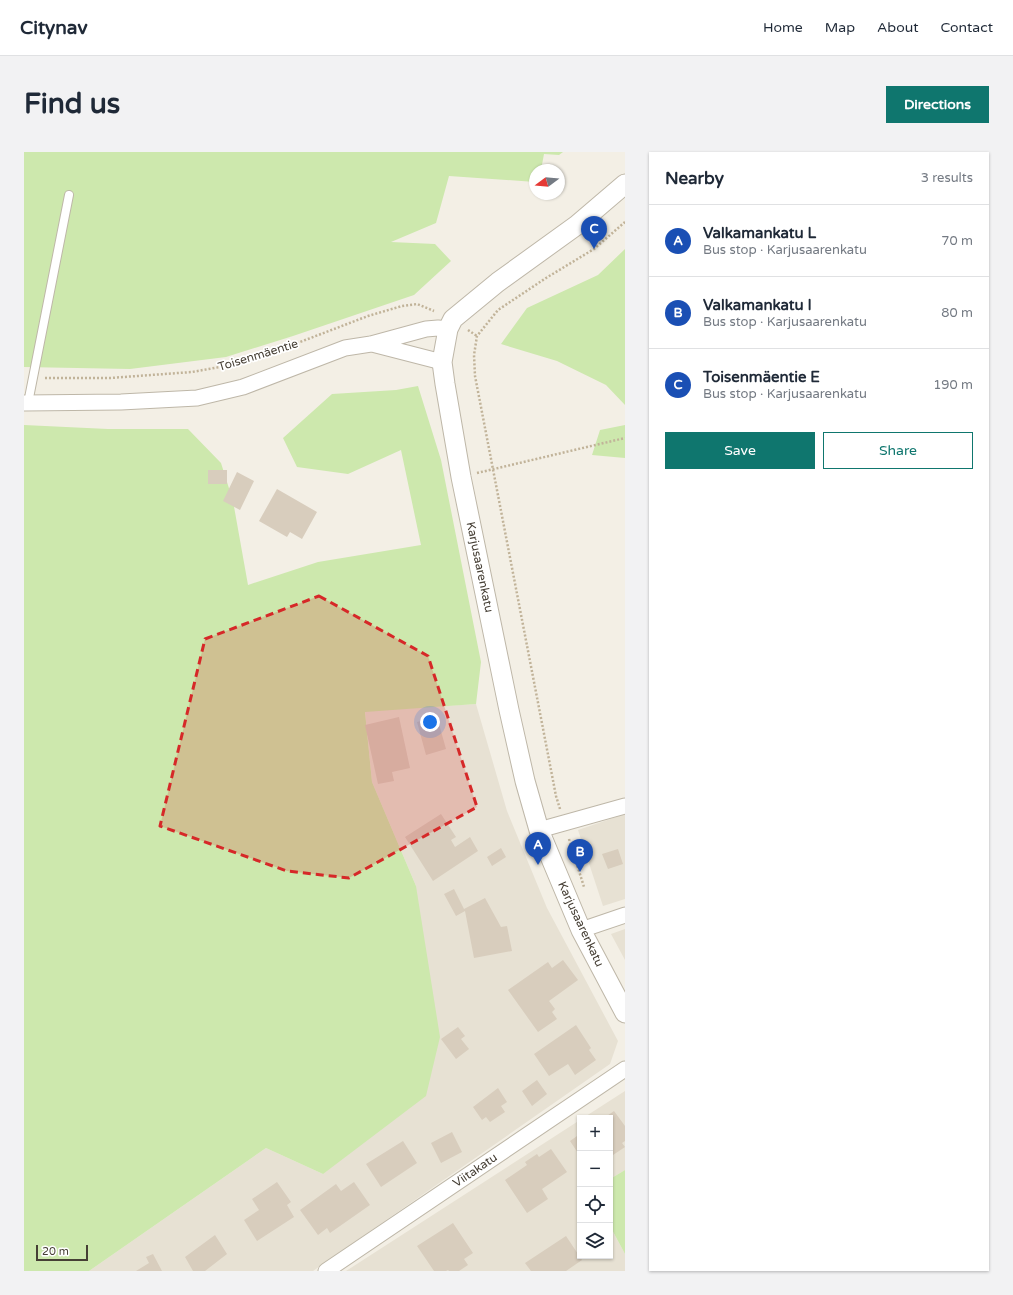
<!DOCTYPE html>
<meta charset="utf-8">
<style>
:root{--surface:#fff;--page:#f2f2f3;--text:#1f2937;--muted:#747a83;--line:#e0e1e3;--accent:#0f766e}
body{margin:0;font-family:"Varela Round",sans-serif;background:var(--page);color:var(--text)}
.controls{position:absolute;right:12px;bottom:12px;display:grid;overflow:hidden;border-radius:0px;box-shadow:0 1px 3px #0004}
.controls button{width:36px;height:36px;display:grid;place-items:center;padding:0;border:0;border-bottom:1px solid var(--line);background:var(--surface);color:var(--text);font:20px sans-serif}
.compass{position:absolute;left:505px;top:12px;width:36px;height:36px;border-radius:50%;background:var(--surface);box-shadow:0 1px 3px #0004;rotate:254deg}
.scale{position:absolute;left:12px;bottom:10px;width:52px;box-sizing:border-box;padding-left:4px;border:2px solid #463f35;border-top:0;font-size:11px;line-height:14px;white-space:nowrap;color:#463f35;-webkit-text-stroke:3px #fff;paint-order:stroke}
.you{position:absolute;left:406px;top:570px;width:14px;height:14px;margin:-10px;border:3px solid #fff;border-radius:50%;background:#1a73e8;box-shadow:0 0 0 6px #1a73e833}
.badge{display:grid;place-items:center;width:26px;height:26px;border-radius:50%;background:var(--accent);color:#fff;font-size:13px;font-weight:700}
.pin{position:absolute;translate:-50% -33px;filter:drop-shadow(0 1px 2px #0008)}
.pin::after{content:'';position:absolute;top:21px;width:14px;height:12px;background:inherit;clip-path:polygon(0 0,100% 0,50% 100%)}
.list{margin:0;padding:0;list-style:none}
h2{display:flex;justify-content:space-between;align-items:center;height:52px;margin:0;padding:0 16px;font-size:17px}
h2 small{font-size:13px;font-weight:400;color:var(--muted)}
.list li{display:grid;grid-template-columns:26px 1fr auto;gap:12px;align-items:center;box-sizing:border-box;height:72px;padding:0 16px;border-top:1px solid var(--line)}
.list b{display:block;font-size:15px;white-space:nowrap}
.list p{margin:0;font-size:13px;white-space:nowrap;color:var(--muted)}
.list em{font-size:13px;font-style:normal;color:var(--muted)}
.actions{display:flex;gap:8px;padding:12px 16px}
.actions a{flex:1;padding:9px 0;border:1px solid var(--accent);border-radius:0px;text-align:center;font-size:14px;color:var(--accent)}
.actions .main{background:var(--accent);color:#fff}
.icon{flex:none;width:22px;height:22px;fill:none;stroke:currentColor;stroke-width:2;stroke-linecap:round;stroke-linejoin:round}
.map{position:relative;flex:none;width:601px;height:1119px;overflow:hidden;border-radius:0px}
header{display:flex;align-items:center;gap:24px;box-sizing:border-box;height:56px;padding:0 20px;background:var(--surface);border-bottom:1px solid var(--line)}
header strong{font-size:19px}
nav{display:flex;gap:22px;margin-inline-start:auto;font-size:14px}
.intro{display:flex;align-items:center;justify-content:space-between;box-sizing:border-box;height:96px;padding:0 24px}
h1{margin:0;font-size:28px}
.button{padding:10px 18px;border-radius:0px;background:var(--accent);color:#fff;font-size:14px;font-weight:700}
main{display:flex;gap:24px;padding:0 24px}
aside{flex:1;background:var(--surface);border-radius:0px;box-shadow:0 1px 3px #0004}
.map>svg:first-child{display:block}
</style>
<header>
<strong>Citynav</strong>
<nav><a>Home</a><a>Map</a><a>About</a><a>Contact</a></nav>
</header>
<div class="intro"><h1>Find us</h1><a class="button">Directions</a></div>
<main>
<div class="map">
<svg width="601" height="1119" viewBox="0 0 601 1119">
<rect width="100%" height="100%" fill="#f3efe5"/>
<path fill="#e7e1d3" d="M452,552L483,659L523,756L594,889L586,912L289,1119H65L242,996L299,1022L392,734L348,630L341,559Z
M601,662V747L579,754L554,678Z
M601,777V808L587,782Z
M601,939V1018L586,1027V966H559Z
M556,968V1104H586V1074L601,1102V1119H322Z"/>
<path fill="#cde8ad" d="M0,0H539L535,3L520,2L517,18H511V30L425,24L412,71L367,90L411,92L427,109L390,143L269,184L202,205L106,217L0,215Z
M601,97V253L582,233L533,209L477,192L503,156L574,123Z
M394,234L417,308L457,510L452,552L341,560L348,630L392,734L416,885L402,944L299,1022L242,996L65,1119H0V273L84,277H164L197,311L209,349L224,433L294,410L397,393L377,298L324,322L273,315L259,286L308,242L372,238Z
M601,273V306L568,303L576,278Z
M601,1018V1102L586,1074V1027Z"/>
<path fill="#d8cdbd" d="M184,318H203V332H184Z
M213,320L230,329L216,358L199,349Z
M253,337L293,360L278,387L266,380L263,385L235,369Z
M375,565L386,616L368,620L370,629L354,632L341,573Z
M413,565L422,597L402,603L393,570Z
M417,662L432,685L427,688L431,695L446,685L454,699L409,729L381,685Z
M477,696L482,705L468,714L463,705Z
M594,697L599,712L584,717L578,702Z
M430,737L440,757L461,746L477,775L483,774L488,799L450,806L441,759L432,764L420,742Z
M539,808L554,828L525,849L531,857L528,860L533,867L514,880L484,838L524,810L528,816Z
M552,873L567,896L565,898L572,908L551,923L544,912L525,924L510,902Z
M434,875L441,884L437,887L445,897L432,907L417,887Z
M513,928L523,942L508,954L498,939Z
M474,936L483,950L477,954L481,960L466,970L462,965L458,968L449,955Z
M590,959L601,974V989L598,991L601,995L586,1005V966H580Z
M428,980L438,1000L417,1011L407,991Z
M556,982V1004L546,989Z
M379,989L393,1011L357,1035L342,1012Z
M527,997L543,1020L518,1037L524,1047L503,1061L481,1028L503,1013L501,1010L513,1002L515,1005Z
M253,1030L267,1050L263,1053L270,1065L233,1089L220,1068L235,1058L228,1047Z
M330,1030L346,1053L306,1081L303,1076L294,1083L276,1058L312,1032L317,1039Z
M429,1071L449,1101L440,1107L444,1113L435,1119H425L424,1118L422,1119H410L393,1094Z
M191,1083L203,1102L181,1119H169L161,1105Z
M542,1084L558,1108L542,1119H507L501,1111Z
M129,1102L138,1119H112L125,1111L122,1105Z"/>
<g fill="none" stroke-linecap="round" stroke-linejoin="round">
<g stroke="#beb7a8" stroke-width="10">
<path id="service" d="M4,251L45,43"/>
</g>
<g stroke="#beb7a8" stroke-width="17">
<path id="minor" d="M348,192L418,210
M0,251L97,250L173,246L219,235L321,196L347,192L402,177L414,176L424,177
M515,678L601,654
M557,778L601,763
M302,1119L601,917"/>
</g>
<g stroke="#beb7a8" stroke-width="21">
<path id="tertiary" d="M601,32L553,73L474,130L429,167L424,177L418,210L421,232L437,325L485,558L501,629L515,678L557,778L601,861"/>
</g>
<path stroke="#c1b399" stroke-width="2.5" stroke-dasharray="2 2" stroke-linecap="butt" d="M444,178L453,184
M21,226H86L168,220L207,213L263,195L344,164L378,154L393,152L410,159
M453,321L601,286
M536,657L532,644L451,224L450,203L453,184L474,158L522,126L570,97L601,70
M545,687L560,735"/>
<use href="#service" stroke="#fff" stroke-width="8"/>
<use href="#minor" stroke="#fff" stroke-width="15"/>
<use href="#tertiary" stroke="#fff" stroke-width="19"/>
</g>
<path fill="#d62828" fill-opacity="0.2" stroke="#d62828" stroke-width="3" stroke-dasharray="8 5" stroke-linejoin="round" d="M295,444L404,504L453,655L325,726L263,719L136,674L181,487Z"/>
<g text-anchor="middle" stroke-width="3.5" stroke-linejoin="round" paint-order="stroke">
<g font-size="12" fill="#463f35" stroke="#fff">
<text transform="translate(234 203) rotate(-17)" y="4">Toisenmäentie</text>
<text transform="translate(456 415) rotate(78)" y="4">Karjusaarenkatu</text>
<text transform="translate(557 772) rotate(65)" y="4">Karjusaarenkatu</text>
<text transform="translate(451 1018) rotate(-34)" y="4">Viitakatu</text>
</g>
</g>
</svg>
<div class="controls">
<button>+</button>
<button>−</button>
<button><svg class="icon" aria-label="locate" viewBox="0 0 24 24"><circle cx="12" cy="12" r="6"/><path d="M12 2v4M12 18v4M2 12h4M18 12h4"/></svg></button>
<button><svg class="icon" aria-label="layers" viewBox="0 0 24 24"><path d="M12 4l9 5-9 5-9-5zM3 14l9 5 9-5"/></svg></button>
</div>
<svg class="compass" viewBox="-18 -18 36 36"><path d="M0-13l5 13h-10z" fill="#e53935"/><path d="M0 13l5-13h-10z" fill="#747a83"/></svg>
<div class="scale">20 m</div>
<div class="you"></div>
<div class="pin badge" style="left:514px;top:713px;background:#1a4fb4">A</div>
<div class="pin badge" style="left:556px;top:720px;background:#1a4fb4">B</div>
<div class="pin badge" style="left:570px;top:97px;background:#1a4fb4">C</div>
</div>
<aside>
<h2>Nearby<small>3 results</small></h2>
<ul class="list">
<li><span class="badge" style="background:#1a4fb4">A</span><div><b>Valkamankatu L</b><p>Bus stop · Karjusaarenkatu</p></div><em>70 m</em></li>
<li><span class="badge" style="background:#1a4fb4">B</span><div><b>Valkamankatu I</b><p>Bus stop · Karjusaarenkatu</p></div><em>80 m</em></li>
<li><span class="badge" style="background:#1a4fb4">C</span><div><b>Toisenmäentie E</b><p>Bus stop · Karjusaarenkatu</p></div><em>190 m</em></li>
</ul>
<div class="actions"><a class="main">Save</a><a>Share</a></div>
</aside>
</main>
